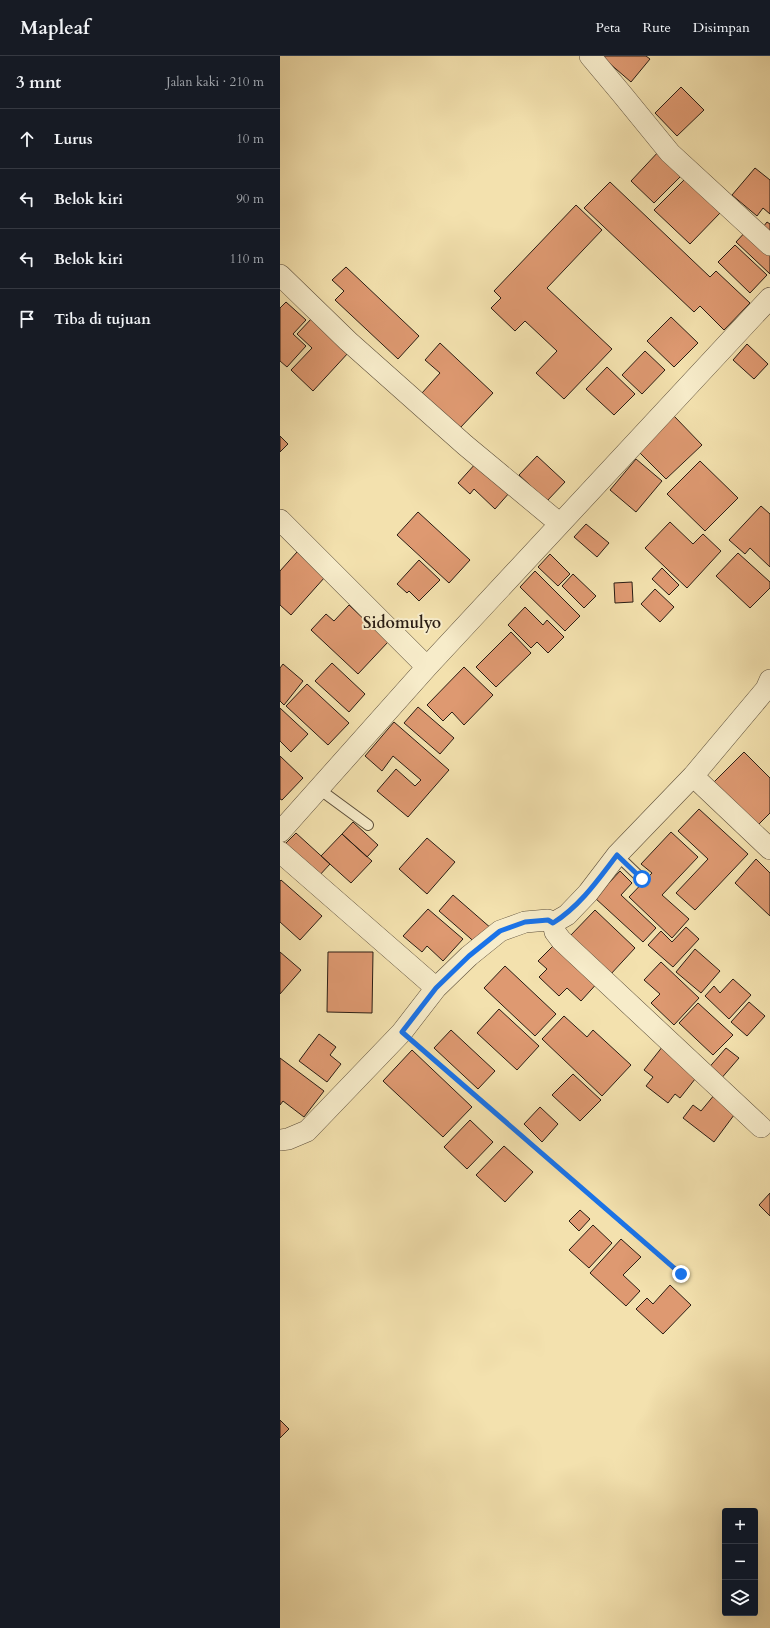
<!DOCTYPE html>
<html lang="id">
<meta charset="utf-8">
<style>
:root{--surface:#171b24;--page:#242831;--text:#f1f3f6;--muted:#9ea1a6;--line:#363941}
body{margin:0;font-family:Cardo,serif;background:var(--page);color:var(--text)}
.controls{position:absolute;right:12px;bottom:12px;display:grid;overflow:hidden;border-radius:4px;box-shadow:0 4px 16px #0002}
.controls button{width:36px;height:36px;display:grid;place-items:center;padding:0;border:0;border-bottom:1px solid var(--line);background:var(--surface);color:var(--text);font:20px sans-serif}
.stop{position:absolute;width:12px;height:12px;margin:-9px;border:3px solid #1a73e8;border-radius:50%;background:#fff}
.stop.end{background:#1a73e8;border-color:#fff;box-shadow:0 1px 4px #0008}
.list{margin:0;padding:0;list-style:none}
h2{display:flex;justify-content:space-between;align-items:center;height:52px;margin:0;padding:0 16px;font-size:17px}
h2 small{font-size:13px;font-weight:400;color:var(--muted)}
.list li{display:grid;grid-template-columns:26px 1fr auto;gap:12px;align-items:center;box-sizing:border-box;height:60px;padding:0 16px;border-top:1px solid var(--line)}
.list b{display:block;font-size:15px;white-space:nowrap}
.list em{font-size:13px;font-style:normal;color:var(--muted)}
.icon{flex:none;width:22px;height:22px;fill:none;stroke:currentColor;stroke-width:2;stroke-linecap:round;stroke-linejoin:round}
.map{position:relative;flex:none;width:490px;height:1572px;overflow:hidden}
header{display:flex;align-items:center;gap:24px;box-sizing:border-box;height:56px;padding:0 20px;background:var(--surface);border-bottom:1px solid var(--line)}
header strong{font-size:19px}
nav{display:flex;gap:22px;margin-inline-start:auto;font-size:14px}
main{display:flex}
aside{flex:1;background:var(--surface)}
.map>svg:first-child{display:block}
</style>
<header>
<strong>Mapleaf</strong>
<nav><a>Peta</a><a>Rute</a><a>Disimpan</a></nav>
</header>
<main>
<aside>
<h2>3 mnt<small>Jalan kaki · 210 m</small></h2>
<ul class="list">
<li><svg class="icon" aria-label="ahead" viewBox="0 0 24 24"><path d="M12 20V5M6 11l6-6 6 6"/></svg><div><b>Lurus</b></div><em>10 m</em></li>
<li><svg class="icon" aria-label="left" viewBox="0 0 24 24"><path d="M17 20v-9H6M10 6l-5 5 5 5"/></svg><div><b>Belok kiri</b></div><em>90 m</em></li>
<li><svg class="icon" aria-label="left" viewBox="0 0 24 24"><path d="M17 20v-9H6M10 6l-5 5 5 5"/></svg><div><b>Belok kiri</b></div><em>110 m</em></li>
<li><svg class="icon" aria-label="arrive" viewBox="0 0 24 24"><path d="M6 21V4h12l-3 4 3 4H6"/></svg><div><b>Tiba di tujuan</b></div></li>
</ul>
</aside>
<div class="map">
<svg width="490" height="1572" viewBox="0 0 490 1572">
<rect width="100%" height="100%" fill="#f3e1ae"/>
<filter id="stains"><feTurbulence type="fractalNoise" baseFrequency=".005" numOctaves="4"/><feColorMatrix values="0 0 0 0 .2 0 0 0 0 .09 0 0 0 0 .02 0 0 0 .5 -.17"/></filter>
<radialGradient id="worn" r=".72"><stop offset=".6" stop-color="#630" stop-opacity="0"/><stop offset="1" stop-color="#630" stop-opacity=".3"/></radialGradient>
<path fill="#de9971" stroke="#2a1d14" d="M321,0H366L370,3L351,26Z
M401,31L424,54L397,80L375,57Z
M380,94L404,117L374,147L351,125Z
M475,112L490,124V158L483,152L477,160L452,139Z
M405,123L440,157L410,188L374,154Z
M330,126L430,221L436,215L470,247L444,274L420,250L414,256L304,152Z
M296,149L322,174L267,232L332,293L284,343L256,317L277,295L245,265L235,275L211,252L221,242L214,235Z
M487,166L490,168V183L480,175Z
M468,173L490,194V218L456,186Z
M455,189L487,219L470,237L438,206Z
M66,211L139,280L118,303L55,244L64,235L52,224Z
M6,246L26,264L13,278L26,290L7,311L0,305V252Z
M391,261L418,287L394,311L367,285Z
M32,262L69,296L33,335L11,314L32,292L17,278Z
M160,287L213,337L180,372L142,337L160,317L145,304Z
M467,288L488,308L474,323L453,304Z
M365,295L385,314L362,338L342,319Z
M327,311L355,338L334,359L306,333Z
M394,360L422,389L386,423L358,395Z
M0,380L8,388L0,396Z
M257,400L285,426L267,445L239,419Z
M356,403L382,425L356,456L330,434Z
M420,405L458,442L425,475L387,438Z
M197,406L230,436L215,453L194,433L190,438L178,427Z
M481,450L490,458V511L470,492L465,498L449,484Z
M138,456L190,504L169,527L117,479Z
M390,466L413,488L423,478L441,495L407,532L365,492Z
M306,468L329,487L317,501L294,481Z
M17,496L45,521L11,559L0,549V515Z
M458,497L490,526V532L470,552L436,520Z
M270,498L290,518L278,530L258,511Z
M139,504L160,524L139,545L129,535L127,537L117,528Z
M382,512L399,529L389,539L372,523Z
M255,515L300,560L285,575L240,531Z
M293,518L316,540L304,552L282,530Z
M352,526L353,546L335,547L334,527Z
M375,533L394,551L380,566L361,548Z
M69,549L108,586L78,618L31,574L46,558L54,565Z
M245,551L263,569L267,564L284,581L268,597L257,586L251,592L228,569Z
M231,576L251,597L216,631L196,611Z
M52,607L85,638L69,656L35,625Z
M3,608L23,625L4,649L0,645V612Z
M184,611L213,639L184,669L172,656L163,665L147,649Z
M27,628L69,667L48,689L6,650Z
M138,651L174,682L160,698L124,667Z
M0,652L28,678L11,696L0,685Z
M114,666L169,714L128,761L97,735L116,713L135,730L141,724L113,700L102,715L85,700Z
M464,696L490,722V757L477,770L433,727Z
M0,700L23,722L2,744L0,743Z
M419,753L468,798L415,854L396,837L428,803L398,775Z
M73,766L98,789L87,801L62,778Z
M391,776L418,801L382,839L409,863L392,882L349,841L372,817L361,808Z
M16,777L50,808L38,821L4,789Z
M62,778L92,805L71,827L41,800Z
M147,782L175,806L147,838L119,813Z
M476,803L490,817V860L455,827Z
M340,815L352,827L341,839L376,872L363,886L315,842Z
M1,824L42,860L20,884L0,866V825Z
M173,839L212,873L198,889L159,855Z
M148,853L183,883L163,905L147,890L142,896L123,880Z
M315,854L355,892L330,919L290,880Z
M406,871L419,883L393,911L368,889L381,875L392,886Z
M278,885L320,924L301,945L287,932L279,940L259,921L267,913L258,905Z
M415,893L440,915L421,937L396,916Z
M0,896L21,914L0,938Z
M48,896H93L92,957L47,956Z
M381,906L419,942L394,969L371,947L380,938L364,924Z
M225,910L276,958L255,980L204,932Z
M453,923L471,939L449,963L425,940L434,930L440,937Z
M469,946L485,960L467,980L451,966Z
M418,947L453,979L433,999L399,967Z
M219,953L259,990L237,1014L197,977Z
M284,960L307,981L313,974L351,1009L322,1040L262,983Z
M171,974L215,1015L198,1033L154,992Z
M39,978L56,991L50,999L61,1008L47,1026L19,1005Z
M383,990L419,1018L400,1042L395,1038L388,1047L366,1030L373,1021L364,1014Z
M446,992L459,1002L439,1025L426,1015Z
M132,994L192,1051L163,1081L103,1025Z
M0,1002L44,1035L24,1061L3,1045L0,1049Z
M293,1018L321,1044L300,1065L272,1039Z
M435,1038L457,1055L434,1086L403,1062L413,1049L421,1055Z
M260,1051L278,1068L262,1086L244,1068Z
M190,1064L213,1086L187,1113L164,1091Z
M224,1090L253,1116L225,1146L196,1119Z
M490,1137V1160L479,1149Z
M300,1154L310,1163L299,1175L289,1165Z
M313,1169L332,1187L309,1212L289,1194Z
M341,1183L361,1201L343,1219L360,1235L346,1250L310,1217Z
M390,1229L411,1249L383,1278L356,1253L367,1242L373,1248Z
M0,1364L9,1373L0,1382Z"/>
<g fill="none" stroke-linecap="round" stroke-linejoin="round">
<g stroke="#5c4e3a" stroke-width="12">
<path id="service" d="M39,733L88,769
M337,799L362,823"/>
</g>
<g stroke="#5c4e3a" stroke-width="22">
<path id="minor" d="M310,0L341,37L390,97L490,189
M0,219L68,285L185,389L279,467
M0,464L147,611
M413,720L490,793
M0,776L147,611L490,242
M0,796L156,932
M273,867L275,876L281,884L481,1071
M0,1084L8,1083L27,1075L122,976L156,932L189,900L220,875L245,866L268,864L273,867L287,859L308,837L337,799L413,720L486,633L490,624"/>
</g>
<path stroke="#2a1d14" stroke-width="2.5" stroke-dasharray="3 2" stroke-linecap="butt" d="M139,991L401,1219"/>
<use href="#service" stroke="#f7ecca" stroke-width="10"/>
<use href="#minor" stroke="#f7ecca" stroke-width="21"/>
</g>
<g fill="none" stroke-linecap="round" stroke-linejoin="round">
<path stroke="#1a73e8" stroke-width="5" d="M362,823L337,799C318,824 300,850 273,867L268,864L245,866L220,875L189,900L156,932L122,976L401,1218"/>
</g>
<g text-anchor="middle" stroke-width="4" stroke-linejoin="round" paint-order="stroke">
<g font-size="16" font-weight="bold" fill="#2a1d14" stroke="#f7ecca">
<text x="122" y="572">Sidomulyo</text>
</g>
</g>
<rect width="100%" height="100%" filter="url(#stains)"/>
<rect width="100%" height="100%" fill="url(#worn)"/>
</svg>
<div class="controls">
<button>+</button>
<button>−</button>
<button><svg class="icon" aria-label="layers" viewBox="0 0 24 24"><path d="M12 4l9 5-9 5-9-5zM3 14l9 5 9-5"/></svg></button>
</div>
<div class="stop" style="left:362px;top:823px"></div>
<div class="stop end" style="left:401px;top:1218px"></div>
</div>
</main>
